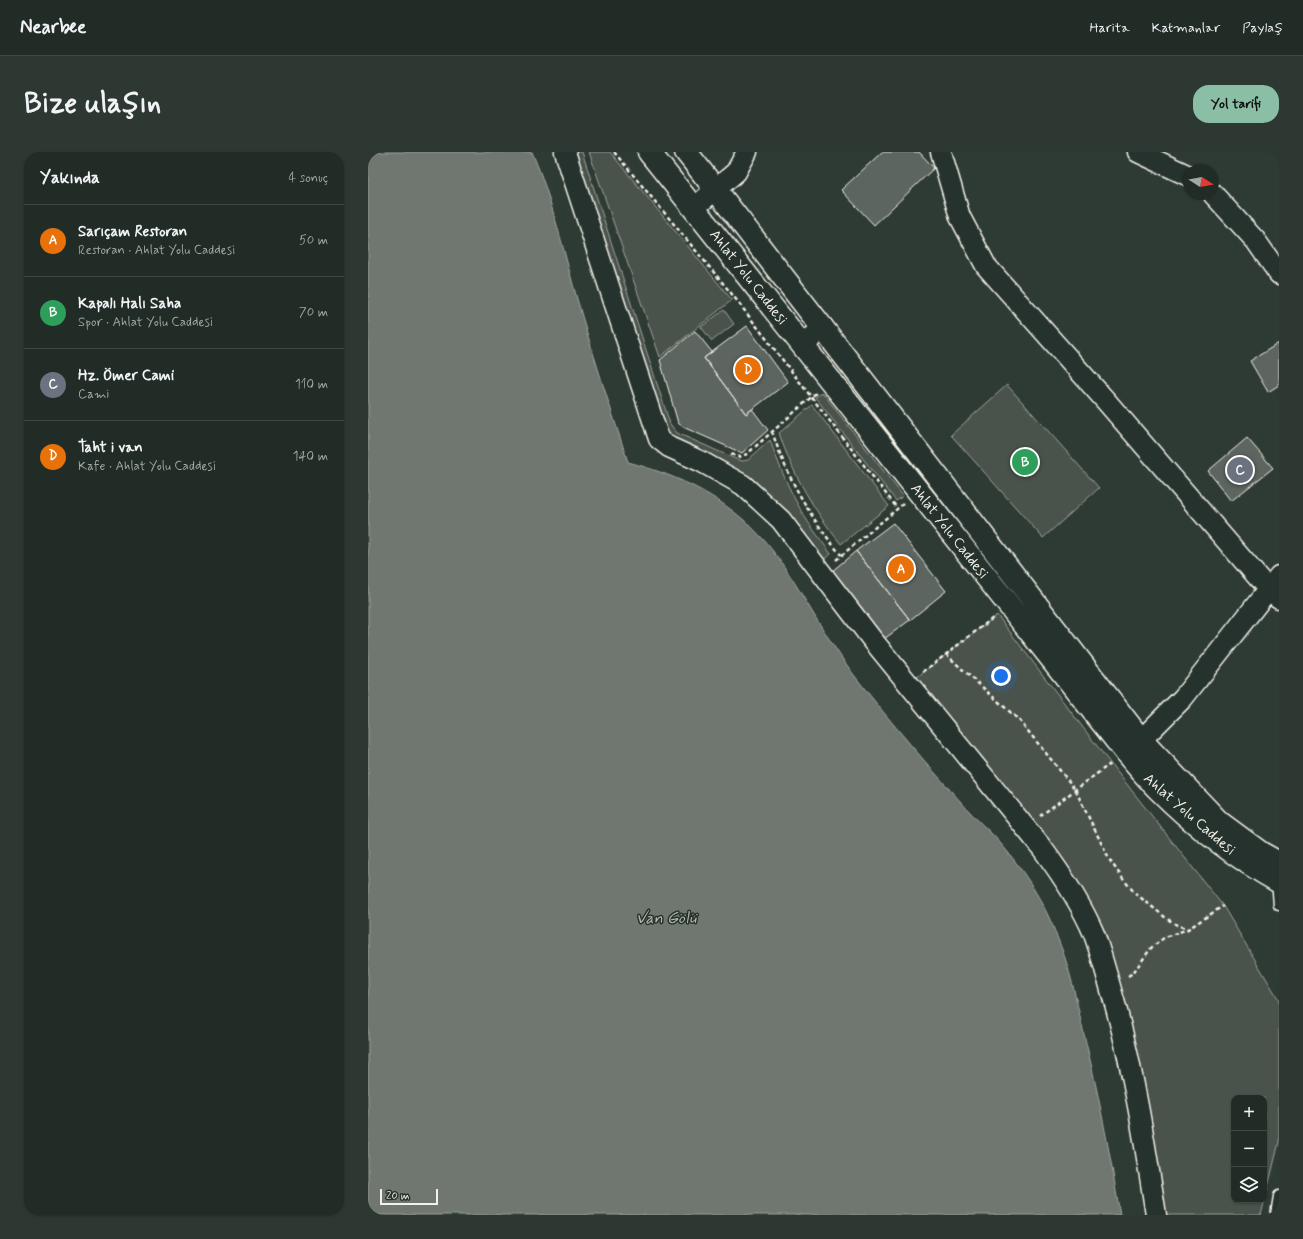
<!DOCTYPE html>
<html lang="tr">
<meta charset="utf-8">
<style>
:root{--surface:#222c27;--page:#2e3833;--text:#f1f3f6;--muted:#a2a7a7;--line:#3f4844;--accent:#8abfa5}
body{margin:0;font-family:Mynerve,sans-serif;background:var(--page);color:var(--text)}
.controls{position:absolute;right:12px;bottom:12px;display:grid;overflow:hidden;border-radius:8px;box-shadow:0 1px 3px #0004}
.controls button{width:36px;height:36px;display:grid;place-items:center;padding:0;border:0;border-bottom:1px solid var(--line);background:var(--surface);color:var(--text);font:20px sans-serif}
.compass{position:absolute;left:815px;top:12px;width:36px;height:36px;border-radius:50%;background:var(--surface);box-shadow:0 1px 3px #0004;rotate:101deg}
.scale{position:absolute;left:12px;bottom:10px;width:58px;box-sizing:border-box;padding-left:4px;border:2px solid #f4f1e8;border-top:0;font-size:11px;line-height:14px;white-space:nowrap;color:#f4f1e8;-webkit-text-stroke:3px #26332d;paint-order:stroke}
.you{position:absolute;left:633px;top:524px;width:14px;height:14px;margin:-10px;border:3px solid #fff;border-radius:50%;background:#1a73e8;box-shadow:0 0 0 6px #1a73e833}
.badge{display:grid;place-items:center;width:26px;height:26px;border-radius:50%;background:var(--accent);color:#fff;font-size:13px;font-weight:700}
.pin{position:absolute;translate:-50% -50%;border:2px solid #fff;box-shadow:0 1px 4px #0006}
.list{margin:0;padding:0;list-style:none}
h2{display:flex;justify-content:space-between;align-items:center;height:52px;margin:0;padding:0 16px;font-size:17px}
h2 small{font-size:13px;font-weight:400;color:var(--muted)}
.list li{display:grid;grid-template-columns:26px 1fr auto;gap:12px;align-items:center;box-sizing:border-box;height:72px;padding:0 16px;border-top:1px solid var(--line)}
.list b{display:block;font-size:15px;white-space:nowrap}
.list p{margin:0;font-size:13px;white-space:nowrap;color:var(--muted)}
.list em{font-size:13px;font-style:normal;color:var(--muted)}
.icon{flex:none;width:22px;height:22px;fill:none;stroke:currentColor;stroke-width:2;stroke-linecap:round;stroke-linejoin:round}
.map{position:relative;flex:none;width:911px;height:1063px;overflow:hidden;border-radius:16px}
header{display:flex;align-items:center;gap:24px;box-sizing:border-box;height:56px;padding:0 20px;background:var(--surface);border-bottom:1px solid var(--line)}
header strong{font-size:19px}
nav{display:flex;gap:22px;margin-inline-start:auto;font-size:14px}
.intro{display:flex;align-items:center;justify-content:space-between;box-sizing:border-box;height:96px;padding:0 24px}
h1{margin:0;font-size:28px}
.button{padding:10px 18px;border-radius:16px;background:var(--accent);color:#111;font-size:14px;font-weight:700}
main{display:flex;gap:24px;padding:0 24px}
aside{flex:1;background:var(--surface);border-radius:16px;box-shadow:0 1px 3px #0004}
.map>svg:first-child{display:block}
</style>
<header>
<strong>Nearbee</strong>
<nav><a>Harita</a><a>Katmanlar</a><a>Paylaş</a></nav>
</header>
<div class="intro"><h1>Bize ulaşın</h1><a class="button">Yol tarifi</a></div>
<main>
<aside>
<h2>Yakında<small>4 sonuç</small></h2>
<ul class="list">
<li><span class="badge" style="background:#e8710a">A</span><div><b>Sarıçam Restoran</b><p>Restoran · Ahlat Yolu Caddesi</p></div><em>50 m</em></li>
<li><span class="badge" style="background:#2e9e5b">B</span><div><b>Kapalı Halı Saha</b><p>Spor · Ahlat Yolu Caddesi</p></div><em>70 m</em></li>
<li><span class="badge" style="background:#6b7280">C</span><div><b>Hz. Ömer Cami</b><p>Cami</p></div><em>110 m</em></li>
<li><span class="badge" style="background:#e8710a">D</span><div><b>Taht i van</b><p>Kafe · Ahlat Yolu Caddesi</p></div><em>140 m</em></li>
</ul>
</aside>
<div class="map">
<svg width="911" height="1063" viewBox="0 0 911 1063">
<rect width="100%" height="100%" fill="#2e3b34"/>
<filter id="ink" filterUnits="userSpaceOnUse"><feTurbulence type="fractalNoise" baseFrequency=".025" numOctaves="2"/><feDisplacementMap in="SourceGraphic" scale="8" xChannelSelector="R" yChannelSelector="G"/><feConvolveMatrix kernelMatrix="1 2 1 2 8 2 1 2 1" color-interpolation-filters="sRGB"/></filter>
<g filter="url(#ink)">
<path fill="#48524c" stroke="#9ea29a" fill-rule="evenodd" d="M203,0H214L302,272L309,281L370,308L375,309L380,308L402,288C410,310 418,331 429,351C438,369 451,385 463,402L452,410L440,392L301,286Z
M221,0H242L364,148L292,205Z
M356,158L366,172L344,189L333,175Z
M639,233L731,336L675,386L583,283Z
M454,240L535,344L528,349L447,245Z
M444,253L521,354L473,392C446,359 424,321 411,281Z
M629,463L742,611L855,754L911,848V990L893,1063H788L725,781L540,532ZM866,946H896V1048H866Z"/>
<path fill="#6f7770" stroke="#a4a8a0" d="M0,0H164C185,49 196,102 211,154C226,206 243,258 260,310C304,322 343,339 377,369C403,392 419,418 437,448C452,473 468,499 486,523C522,570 562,616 602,660C609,668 617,675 625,683C653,713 676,749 690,787C702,816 708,847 715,878C730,939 742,1001 752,1063H0Z"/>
<path fill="#5c655e" stroke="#f4f1e8" d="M514,0H551L566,16L506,73L473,38Z
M379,174L420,230L378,262L336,206Z
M327,179L344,200L336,206L378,262L384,257L400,278L374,301L315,275L310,271L292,208Z
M911,191V233L900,240L882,209Z
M879,286L905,316L863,349L840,319Z
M525,371L578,439L542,468L488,399Z
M488,399L542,468L516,487L463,420Z"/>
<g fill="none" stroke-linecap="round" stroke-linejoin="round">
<g stroke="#f4f1e8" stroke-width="13">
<path id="lane" d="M909,728L911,753
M908,1063L911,1044"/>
</g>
<g stroke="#f4f1e8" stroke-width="23">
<path id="street" d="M197,0L291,287L301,295L334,310L375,333L413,368L503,486L674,696C694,723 713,751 726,782C734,804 740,828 747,852C766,921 777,992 788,1063
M573,0L592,65L618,114L738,249L900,437L911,446
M770,0L821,24
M845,42L888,89L911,122
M326,56L368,20L379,0
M435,194L455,175
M762,599L815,546L911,424"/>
</g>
<g stroke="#f4f1e8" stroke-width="25">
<path id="secondary" d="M281,0L759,602C769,614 779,626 790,637C826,673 867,705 911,730
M318,0L348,38L773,588L851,670L893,701L911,711"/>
</g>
<path stroke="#f4f1e8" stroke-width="2.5" stroke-dasharray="4 3" stroke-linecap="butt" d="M246,0L363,141L529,356
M404,279C418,324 443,367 473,403
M363,302L371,305L379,302L448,241
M468,408L535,352
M578,502L594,517L651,568L707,637L741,707L755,727L767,741L798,766L809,773L820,777
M555,520L625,466
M672,664L742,612
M760,824L765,821L783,796L797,785L820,777L855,754"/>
<use href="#lane" stroke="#26332d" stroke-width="10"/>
<use href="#street" stroke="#26332d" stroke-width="20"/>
<use href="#secondary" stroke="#26332d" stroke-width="22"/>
</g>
</g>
<g text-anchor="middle" stroke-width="3" stroke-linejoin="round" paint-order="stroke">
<g font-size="15" fill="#f4f1e8" stroke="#26332d">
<text transform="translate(381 125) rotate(52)" y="5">Ahlat Yolu Caddesi</text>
<text transform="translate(582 379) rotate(52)" y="5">Ahlat Yolu Caddesi</text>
<text transform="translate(822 662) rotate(41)" y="5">Ahlat Yolu Caddesi</text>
</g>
<g font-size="16" font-style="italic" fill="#b8bab2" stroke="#26332d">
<text x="298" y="771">Van Gölü</text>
</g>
</g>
</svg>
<div class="controls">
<button>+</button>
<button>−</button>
<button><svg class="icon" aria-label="layers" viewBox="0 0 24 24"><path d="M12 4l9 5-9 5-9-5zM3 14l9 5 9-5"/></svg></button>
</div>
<svg class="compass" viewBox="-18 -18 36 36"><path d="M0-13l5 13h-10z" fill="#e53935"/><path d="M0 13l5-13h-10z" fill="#a2a7a7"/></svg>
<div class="scale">20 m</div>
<div class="you"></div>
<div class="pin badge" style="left:533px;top:417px;background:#e8710a">A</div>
<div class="pin badge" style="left:657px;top:310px;background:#2e9e5b">B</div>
<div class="pin badge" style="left:872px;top:318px;background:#6b7280">C</div>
<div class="pin badge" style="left:380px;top:218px;background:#e8710a">D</div>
</div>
</main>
